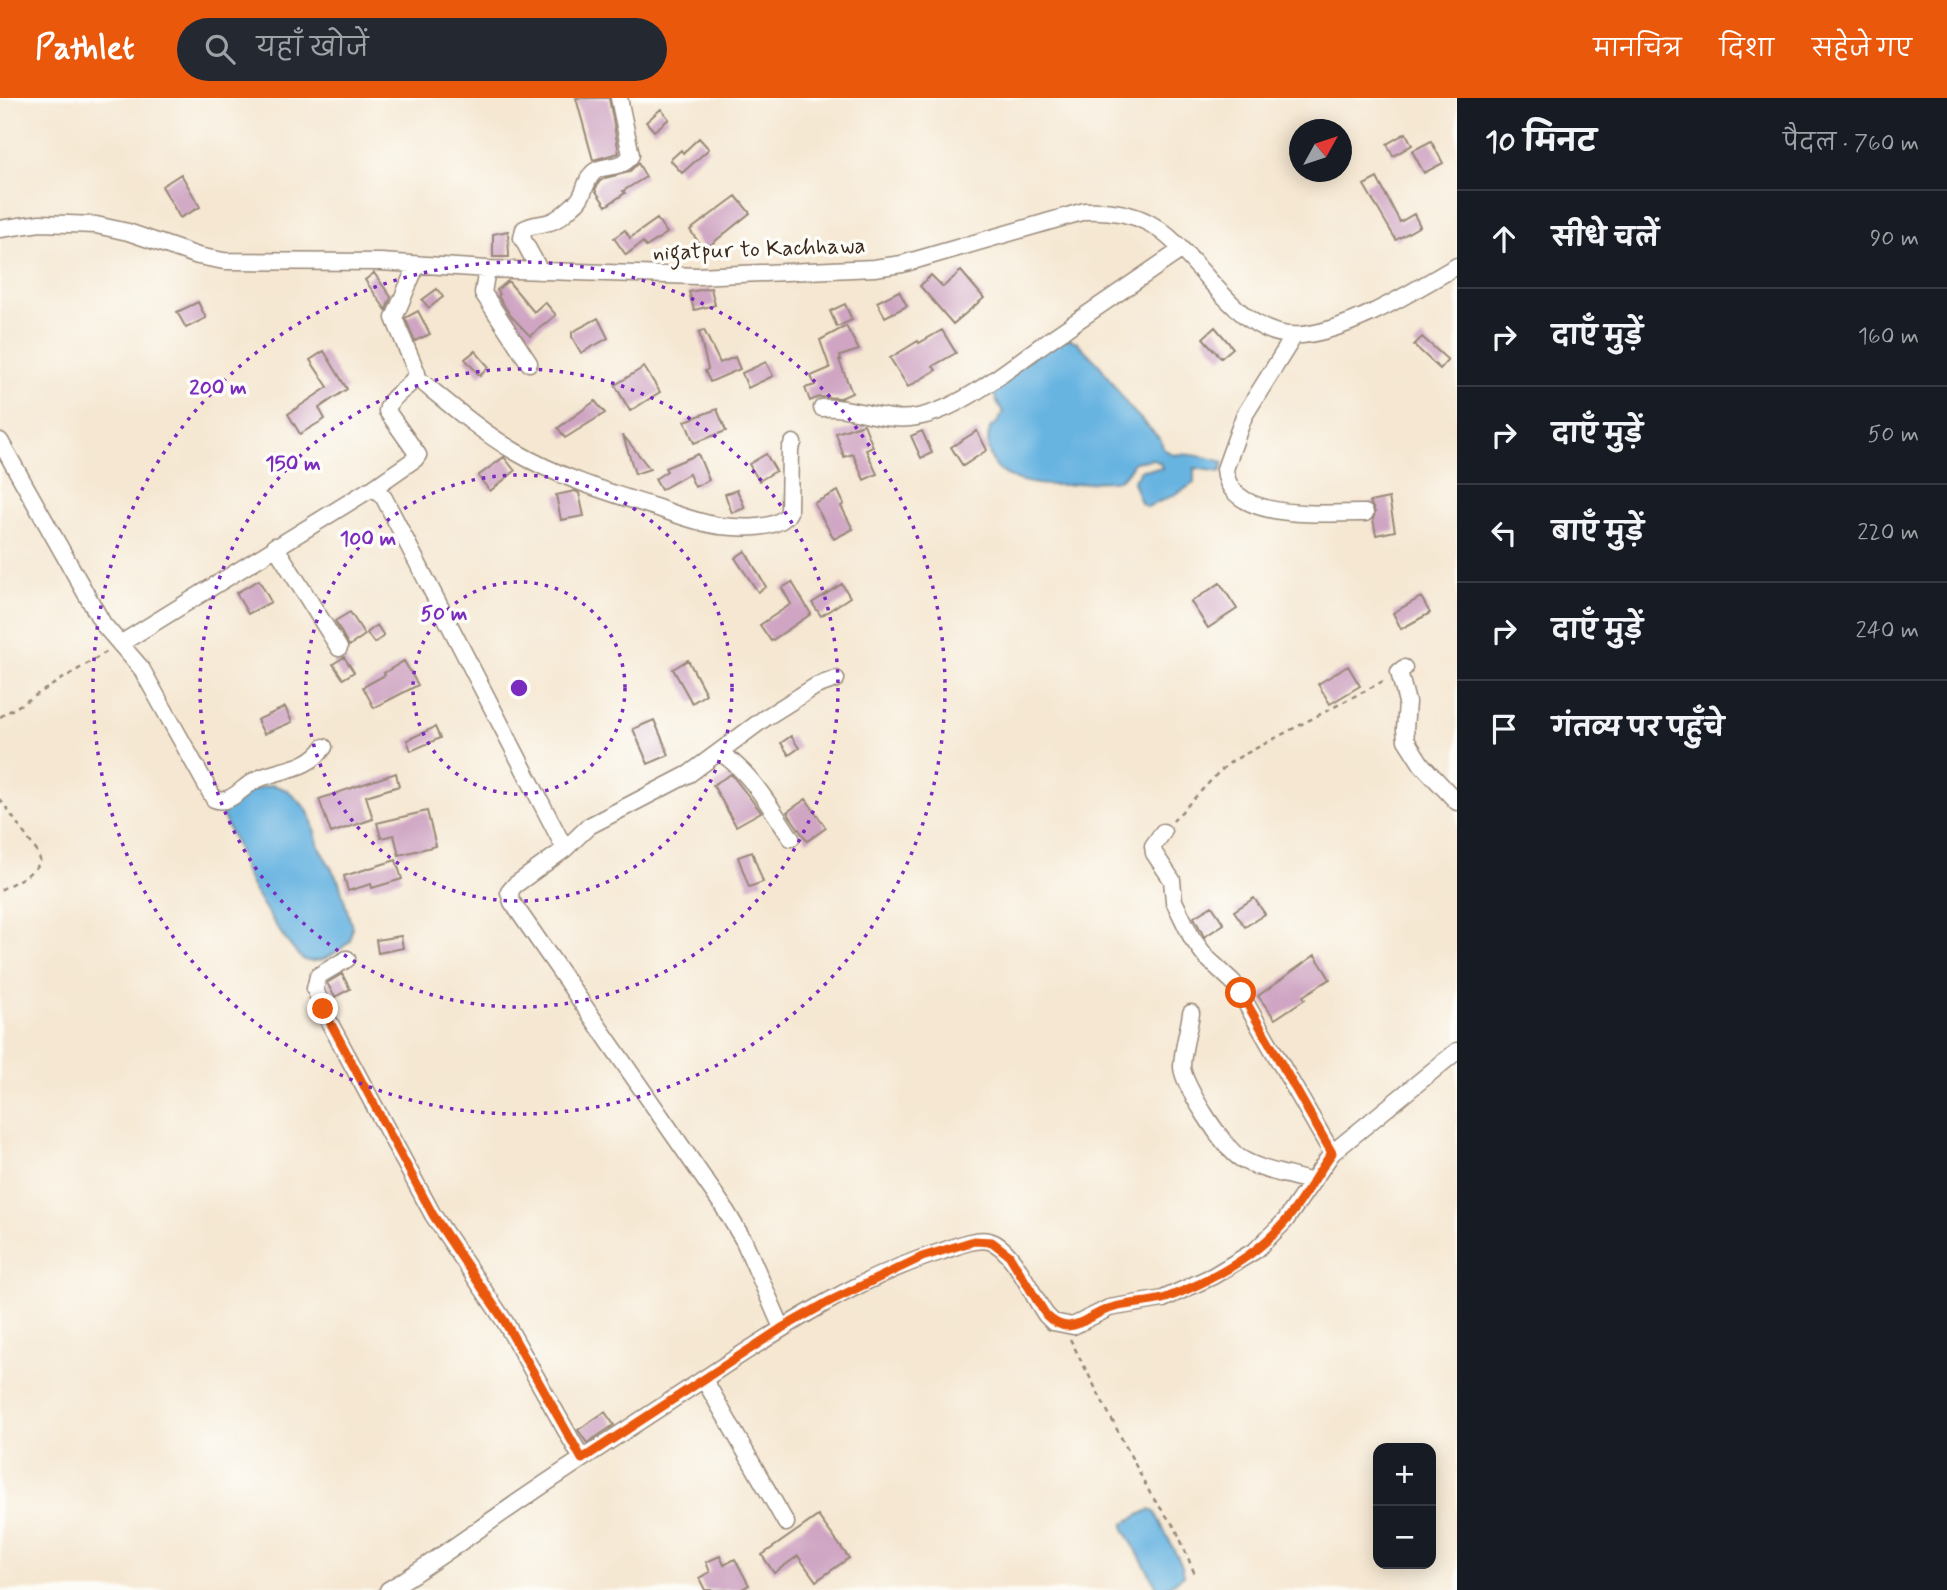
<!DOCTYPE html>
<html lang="hi">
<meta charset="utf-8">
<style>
:root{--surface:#171b24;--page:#242831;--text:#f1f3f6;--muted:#9ea1a6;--line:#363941;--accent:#ea580c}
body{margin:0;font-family:Mynerve,"Playpen Sans Deva",sans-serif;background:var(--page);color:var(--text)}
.controls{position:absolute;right:21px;bottom:21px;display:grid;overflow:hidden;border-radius:14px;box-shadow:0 4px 18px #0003}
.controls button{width:63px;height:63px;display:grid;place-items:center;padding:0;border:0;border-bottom:2px solid var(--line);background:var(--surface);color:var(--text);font:35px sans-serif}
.compass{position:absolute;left:1289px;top:21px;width:63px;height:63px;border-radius:50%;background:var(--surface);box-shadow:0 4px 18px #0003;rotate:50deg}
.stop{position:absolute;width:21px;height:21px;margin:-16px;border:5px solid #ea580c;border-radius:50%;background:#fff}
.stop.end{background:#ea580c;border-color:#fff;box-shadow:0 2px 7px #0008}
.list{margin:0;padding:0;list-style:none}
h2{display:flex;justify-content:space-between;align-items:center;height:91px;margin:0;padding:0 28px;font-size:30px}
h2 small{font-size:23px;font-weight:400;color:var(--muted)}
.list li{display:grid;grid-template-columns:46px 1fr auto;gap:21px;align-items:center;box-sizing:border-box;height:98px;padding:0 28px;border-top:2px solid var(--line)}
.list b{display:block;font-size:26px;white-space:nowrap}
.list em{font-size:23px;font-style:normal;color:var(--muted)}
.icon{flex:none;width:38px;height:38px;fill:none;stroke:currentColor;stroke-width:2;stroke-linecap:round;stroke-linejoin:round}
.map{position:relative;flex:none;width:1457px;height:1492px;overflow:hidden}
header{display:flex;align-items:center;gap:42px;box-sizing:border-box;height:98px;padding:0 35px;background:var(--accent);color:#fff}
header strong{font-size:33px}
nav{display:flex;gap:38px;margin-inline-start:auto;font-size:24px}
.search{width:490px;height:63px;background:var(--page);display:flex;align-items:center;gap:18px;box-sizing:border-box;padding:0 24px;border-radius:38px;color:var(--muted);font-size:26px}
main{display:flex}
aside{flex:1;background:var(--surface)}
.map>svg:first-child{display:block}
</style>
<header>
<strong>Pathlet</strong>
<div class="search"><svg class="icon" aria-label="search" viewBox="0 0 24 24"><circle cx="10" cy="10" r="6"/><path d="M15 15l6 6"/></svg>यहाँ खोजें</div>
<nav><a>मानचित्र</a><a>दिशा</a><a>सहेजे गए</a></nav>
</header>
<main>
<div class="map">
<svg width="1457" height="1492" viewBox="0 0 1457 1492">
<rect width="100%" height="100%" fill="#fdfcf7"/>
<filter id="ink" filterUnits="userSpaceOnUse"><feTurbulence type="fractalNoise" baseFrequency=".0143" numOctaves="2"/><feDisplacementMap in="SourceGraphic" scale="14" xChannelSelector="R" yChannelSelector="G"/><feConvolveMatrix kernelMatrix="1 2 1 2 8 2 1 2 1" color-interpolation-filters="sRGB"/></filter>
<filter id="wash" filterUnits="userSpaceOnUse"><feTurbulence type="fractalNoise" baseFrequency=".00686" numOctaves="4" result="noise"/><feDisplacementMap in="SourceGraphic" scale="28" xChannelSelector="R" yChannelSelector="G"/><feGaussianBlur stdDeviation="1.57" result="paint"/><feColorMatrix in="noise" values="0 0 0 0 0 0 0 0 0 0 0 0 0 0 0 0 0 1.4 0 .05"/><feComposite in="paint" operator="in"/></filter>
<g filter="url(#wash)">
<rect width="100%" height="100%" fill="#f5e7d1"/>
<path fill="#68b4e1" stroke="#526f80" stroke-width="2" d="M1064,238L1073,243H1076L1101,269L1129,309L1161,342L1163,351L1174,357C1183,354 1213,360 1223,364L1221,374L1194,370V385C1179,396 1163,402 1147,409L1141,405L1133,384L1141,372L1162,370L1161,366L1153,361L1134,364C1130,370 1127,378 1120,381C1113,385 1102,382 1093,384C1054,390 975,393 990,330L997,325L1003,314C1000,309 993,301 995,294C999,277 1048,250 1064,238Z
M273,687L287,692L306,710L311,720L319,749L339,784L352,829L350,843C339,853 324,865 307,863C294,861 252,791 246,776C242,766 240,756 236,746C230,734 224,724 221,711C235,697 255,690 273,687Z
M1149,1412L1155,1414L1182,1468L1184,1477L1163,1492H1159L1124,1431V1425Z"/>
<g id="blocks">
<path fill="#cfa5c3" d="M576,0H609L619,55L593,62Z
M661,11L669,21L654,33L646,24Z
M1406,35L1412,47L1393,58L1387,46Z
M699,40L709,51L682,75L670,62L681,52L683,55Z
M1431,43L1443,65L1424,75L1412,53Z
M638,65L646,79L623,93L625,95L606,108L595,92L599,84L605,80L629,74Z
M181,76L200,109L180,120L162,88Z
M1377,80L1400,124L1414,116L1420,128L1396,142L1364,87Z
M736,98L750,115L704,152L690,132Z
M657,121L667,135L646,149L643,144L626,157L614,140L625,132L630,140Z
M508,133L509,159H493V136Z
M961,173L984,200L953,226L920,188L931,177L943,189Z
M374,175L391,199L386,212L365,182Z
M508,183L534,214L545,204L556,217L530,238L511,218L498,198L500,196L497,192Z
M711,190L715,207L694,212L689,194Z
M437,191L443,199L429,210L422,202Z
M899,193L907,208L885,219L877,204Z
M198,204L206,220L186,230L177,214Z
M845,206L852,222L837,229L830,213Z
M418,213L430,236L415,243L405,220Z
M598,220L608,240L581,255L572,239V234Z
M846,228L859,252L840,258L841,262H839L852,295L841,300L819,299L810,303L805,290L815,287L811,278L830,270L820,242Z
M1215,229L1233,250L1221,260L1203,240Z
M704,232L720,265L735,259L740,271L710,284L705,273L708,271L699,234Z
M942,232L956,255L933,268L936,272L908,289L890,260L918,243L919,245Z
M1422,239L1448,262L1440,271L1414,247Z
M324,253L347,291L319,310L325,321L300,336L288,316L328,289L310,262Z
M475,253L489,269L480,278L465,261Z
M766,264L773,278L748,290L742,275Z
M644,269L660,294L630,313L615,287Z
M595,303L605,315L565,340L558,330Z
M717,311L726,333L694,345L685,323Z
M864,326L873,349L866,352L877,376L864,382L853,356L844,359L836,335Z
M922,333L932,355L921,360L911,338Z
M977,333L987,352L963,368L951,349Z
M623,337L650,371L635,376Z
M698,356L709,382L695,389L689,376L661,392L655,381L667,373L665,370Z
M766,356L776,373L759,383L749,366Z
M504,359L515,373L490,393L478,378Z
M737,392L745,410L732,415L725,396Z
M575,393L579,395L584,418L561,422L556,397Z
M838,393L844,406L841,408L853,431L834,441L814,405Z
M1389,400L1395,433L1376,437L1373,421L1375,414L1370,404Z
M745,453L766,489L758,494L735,460Z
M259,482L271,504L248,516L236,495Z
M792,484L811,516L771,543L760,527L791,506L782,490Z
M1220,485L1237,511L1208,530L1191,504Z
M842,486L850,499L821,518L812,505Z
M1421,499L1430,515L1401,531L1393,515Z
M350,514L365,537L349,548L335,523Z
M377,527L384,538L374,545L367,535Z
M344,559L354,574L343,581L333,566Z
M688,562L706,596L692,605L673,571Z
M404,563L418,587L374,610L363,589L385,577L384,575Z
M1348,568L1360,588L1330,606L1318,586Z
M285,609L292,624L264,636L257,622Z
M654,622L669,657L648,666L633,631Z
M435,629L440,640L411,653L407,642Z
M791,638L799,650L789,657L781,645Z
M396,675L399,688L366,698L373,721L331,735L319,701Z
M731,676L761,714L736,728L713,687Z
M806,701L826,730L807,743L787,714Z
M427,713L436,748L399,757L394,737L381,740L377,725Z
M752,754L763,784L749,789L738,759Z
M396,762L402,781L372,790L371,786L348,793L344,778Z
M1254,800L1265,816L1245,829L1234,813Z
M1212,808L1224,826L1204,839L1194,819Z
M401,838L403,850L378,855L376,842Z
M1315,857L1330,881L1303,898L1305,901L1275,921L1258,898Z
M342,876L350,891L335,899L327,885Z
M605,1314L614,1327L587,1345L578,1332Z
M818,1418L849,1460L816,1483L798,1458L774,1475L762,1457Z
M720,1458L724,1467L735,1461L749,1487L740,1492H705L699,1480L710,1474L706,1464Z"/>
</g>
</g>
<g filter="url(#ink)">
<use href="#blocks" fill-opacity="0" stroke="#988878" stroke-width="2"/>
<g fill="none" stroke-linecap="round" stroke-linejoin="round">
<g stroke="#988878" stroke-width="19">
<path id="minor" d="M0,131L40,125L96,127L128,134L198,158L224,163L381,164L487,171L697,178L874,170L902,166L1085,113C1107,112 1127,114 1147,124C1200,151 1235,244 1302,237C1352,232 1413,193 1457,168
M487,171L483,195L529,265
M540,173L522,140L524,131C532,126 541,127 550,124C560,121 569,111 577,104C586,96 585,78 597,72C609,66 624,71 631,57L619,0
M1294,238L1244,318L1225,371C1228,426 1328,414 1365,415
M416,279C448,305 479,332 514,353C558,379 610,395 658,410C678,417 699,425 720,428C739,430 780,433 789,414L790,351L793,345
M822,310C854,307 885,326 917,319C961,311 1008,271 1045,245C1090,214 1136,183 1181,152
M0,343L103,526L141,570L214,701C230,708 243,688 256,682C281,670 307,673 324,649
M372,391L415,361L418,357L387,313C390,296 412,290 417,275L394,220L417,166
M275,448L339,550
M120,546L369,392H377L384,400L565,751
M1404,570L1399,574L1407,604L1405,631L1406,642L1422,667L1457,704
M721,655C752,676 770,709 791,740
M1163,734L1153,748L1154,755L1172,782L1174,803L1192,840L1206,859L1233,884L1240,895L1332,1055
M347,861L318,878L315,891L326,918L433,1117L505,1224L582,1361
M1191,915C1189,932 1182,952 1182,969C1183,987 1224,1050 1240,1060C1258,1072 1291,1077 1312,1084
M782,1230L744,1143L723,1108L530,830L512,804L509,794L515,787L565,751L589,728L689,676L765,620L816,588L836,581
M704,1281L786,1425
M388,1492C435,1464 478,1431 524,1400C588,1356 654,1314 719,1271C789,1225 862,1178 943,1153C957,1148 975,1140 989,1143C1013,1149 1032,1198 1046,1217L1053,1224L1073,1228L1109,1210L1163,1201L1213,1178L1256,1152L1285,1123L1332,1055L1457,953"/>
</g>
<path stroke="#988878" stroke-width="2.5" stroke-dasharray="5 5" stroke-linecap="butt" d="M0,619L108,553
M0,701L38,755L41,765L26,778L0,792
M1173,723L1218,675L1232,663L1387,581
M1070,1241L1151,1397L1176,1431L1196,1479"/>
<use href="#minor" stroke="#fff" stroke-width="16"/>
</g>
</g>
<g fill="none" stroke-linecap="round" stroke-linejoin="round" filter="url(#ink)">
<path stroke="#ea580c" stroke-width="9" d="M323,911L433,1117L505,1224L582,1361L782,1230L830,1203L922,1159L974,1143L992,1144L1009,1157L1046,1217C1070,1241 1085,1219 1108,1211C1127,1204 1147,1206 1166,1200C1208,1184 1254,1160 1283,1126C1302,1105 1315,1078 1332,1055L1241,895"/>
</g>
<g fill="none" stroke="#7b2cbf" stroke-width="3.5" stroke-dasharray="3.5 7">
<circle cx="519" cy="590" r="106"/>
<circle cx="519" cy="590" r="213"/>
<circle cx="519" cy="590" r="319"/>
<circle cx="519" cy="590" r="426"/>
</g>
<g text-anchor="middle" stroke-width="7" stroke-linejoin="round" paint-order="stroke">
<g font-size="23" fill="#3b2a1e" stroke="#fdfcf7">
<text transform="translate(759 150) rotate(-2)" y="8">nigatpur to Kachhawa</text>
</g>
</g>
<circle cx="519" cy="590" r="10" fill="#7b2cbf" stroke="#fdfcf7" stroke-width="3.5"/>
<g font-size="21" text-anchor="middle" font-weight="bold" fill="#7b2cbf" stroke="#fdfcf7" stroke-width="7" stroke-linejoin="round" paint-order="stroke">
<text x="218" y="296">200 m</text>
<text x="293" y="372">150 m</text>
<text x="368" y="447">100 m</text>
<text x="444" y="522">50 m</text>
</g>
</svg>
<div class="controls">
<button>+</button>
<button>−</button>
</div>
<svg class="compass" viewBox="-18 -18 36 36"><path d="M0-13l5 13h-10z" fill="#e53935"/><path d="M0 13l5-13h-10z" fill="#9ea1a6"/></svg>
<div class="stop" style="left:1241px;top:895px"></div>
<div class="stop end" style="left:323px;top:911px"></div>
</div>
<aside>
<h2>10 मिनट<small>पैदल · 760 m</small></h2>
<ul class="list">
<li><svg class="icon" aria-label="ahead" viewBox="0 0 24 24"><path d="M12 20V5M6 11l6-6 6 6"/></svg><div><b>सीधे चलें</b></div><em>90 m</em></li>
<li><svg class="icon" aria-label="right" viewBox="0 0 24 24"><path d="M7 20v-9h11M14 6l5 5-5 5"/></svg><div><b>दाएँ मुड़ें</b></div><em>160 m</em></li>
<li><svg class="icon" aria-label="right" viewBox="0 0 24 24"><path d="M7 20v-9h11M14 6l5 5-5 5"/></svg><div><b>दाएँ मुड़ें</b></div><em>50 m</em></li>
<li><svg class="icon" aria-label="left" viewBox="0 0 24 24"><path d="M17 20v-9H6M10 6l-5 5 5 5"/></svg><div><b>बाएँ मुड़ें</b></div><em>220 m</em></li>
<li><svg class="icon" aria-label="right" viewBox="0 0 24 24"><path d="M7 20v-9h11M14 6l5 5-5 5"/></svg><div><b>दाएँ मुड़ें</b></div><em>240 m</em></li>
<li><svg class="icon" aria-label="arrive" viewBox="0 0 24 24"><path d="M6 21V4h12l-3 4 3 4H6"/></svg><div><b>गंतव्य पर पहुँचे</b></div></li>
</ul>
</aside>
</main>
